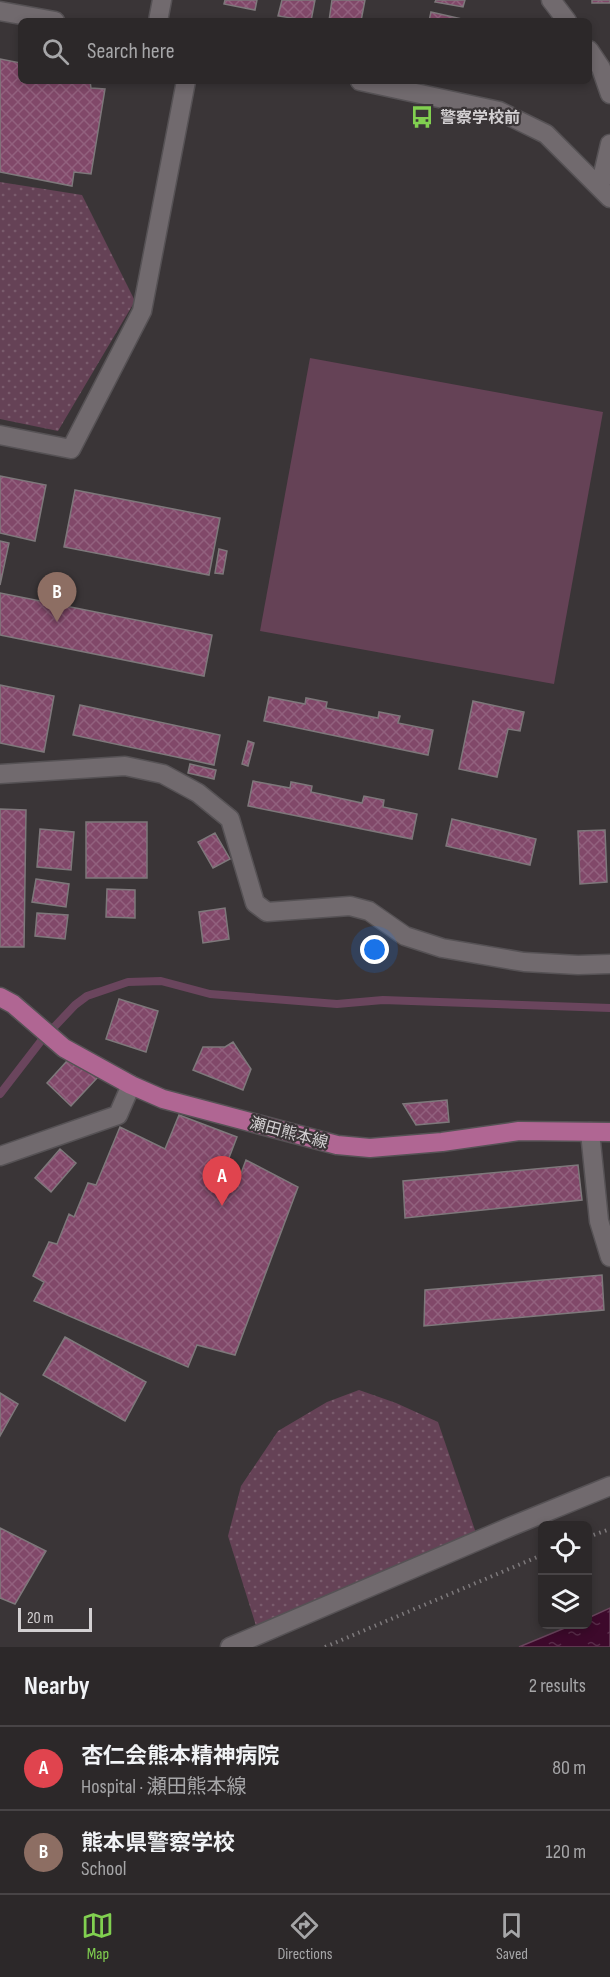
<!DOCTYPE html>
<meta charset="utf-8">
<style>
:root{--surface:#2c2829;--page:#383435;--text:#f1f3f6;--muted:#a6a6a8;--line:#484446;--accent:#81d050}
body{margin:0;font-family:"Sofia Sans Condensed","Noto Sans JP",sans-serif;background:var(--page);color:var(--text)}
.controls{position:absolute;right:18px;bottom:18px;display:grid;overflow:hidden;border-radius:9px;box-shadow:0 3px 9px #0003}
.controls button{width:54px;height:54px;display:grid;place-items:center;padding:0;border:0;border-bottom:2px solid var(--line);background:var(--surface);color:var(--text);font:30px sans-serif}
.scale{position:absolute;left:18px;bottom:15px;width:74px;box-sizing:border-box;padding-left:6px;border:3px solid #d3d0d2;border-top:0;font-size:16px;line-height:21px;white-space:nowrap;color:#d3d0d2;-webkit-text-stroke:4px #3a3537;paint-order:stroke}
.you{position:absolute;left:375px;top:950px;width:21px;height:21px;margin:-15px;border:4px solid #fff;border-radius:50%;background:#1a73e8;box-shadow:0 0 0 9px #1a73e833}
.badge{display:grid;place-items:center;width:39px;height:39px;border-radius:50%;background:var(--accent);color:#fff;font-size:20px;font-weight:700}
.pin{position:absolute;translate:-50% -50px;filter:drop-shadow(0 2px 3px #0008)}
.pin::after{content:'';position:absolute;top:32px;width:21px;height:18px;background:inherit;clip-path:polygon(0 0,100% 0,50% 100%)}
.list{margin:0;padding:0;list-style:none}
h2{display:flex;justify-content:space-between;align-items:center;height:78px;margin:0;padding:0 24px;font-size:26px}
h2 small{font-size:20px;font-weight:400;color:var(--muted)}
.list li{display:grid;grid-template-columns:39px 1fr auto;gap:18px;align-items:center;box-sizing:border-box;height:84px;padding:0 24px;border-top:2px solid var(--line)}
.list b{display:block;font-size:22px;white-space:nowrap}
.list p{margin:0;font-size:20px;white-space:nowrap;color:var(--muted)}
.list em{font-size:20px;font-style:normal;color:var(--muted)}
.icon{flex:none;width:33px;height:33px;fill:none;stroke:currentColor;stroke-width:2;stroke-linecap:round;stroke-linejoin:round}
.map{position:relative;flex:none;width:610px;height:1647px;overflow:hidden}
.search{position:absolute;background:var(--surface);box-shadow:0 3px 9px #0003;left:18px;right:18px;top:18px;height:66px;display:flex;align-items:center;gap:15px;box-sizing:border-box;padding:0 21px;border-radius:9px;color:var(--muted);font-size:22px}
.sheet{height:246px;background:var(--surface)}
nav{display:flex;justify-content:space-around;align-items:center;box-sizing:border-box;height:84px;border-top:2px solid var(--line);background:var(--surface);font-size:16px;color:var(--muted)}
nav a{display:grid;justify-items:center;gap:3px}
nav .on{color:var(--accent)}
.map>svg:first-child{display:block}
</style>
<div class="map">
<svg width="610" height="1647" viewBox="0 0 610 1647">
<defs>
<pattern id="park-dots" width="8" height="8" patternUnits="userSpaceOnUse" patternTransform="scale(1.5)"><rect width="8" height="8" fill="#654256"/><path d="M2 2h.1M6 6h.1" fill="none" stroke="#7a5c6d" stroke-width="1.8" stroke-linecap="round"/></pattern>
<pattern id="water-ripples" width="26" height="14" patternUnits="userSpaceOnUse" patternTransform="scale(1.5)"><rect width="26" height="14" fill="#3d092b"/><path d="M2 4q2-2 4 0t4 0M15 11q2-2 4 0t4 0" fill="none" stroke="#582c49"/></pattern>
<pattern id="building-cross-hatch" width="8" height="8" patternUnits="userSpaceOnUse" patternTransform="scale(1.5)"><rect width="8" height="8" fill="#814869"/><path d="M0 0l8 8M0 8l8-8" fill="none" stroke="#92617e"/></pattern>
</defs>
<rect width="100%" height="100%" fill="#3a3537"/>
<path fill="#654256" d="M310,358L603,412L554,684L260,631Z"/>
<path fill="url(#park-dots)" d="M0,182L82,195L135,301L58,431L0,419Z
M359,1390L396,1403L438,1422L478,1539L257,1629L228,1536L241,1486L278,1431L327,1402Z"/>
<path fill="url(#water-ripples)" stroke="#6a455d" stroke-width="1.5" d="M610,1608V1647H519L572,1625L588,1624V1618Z"/>
<g fill="none" stroke-linecap="round" stroke-linejoin="round">
<path stroke="#6a455d" stroke-width="8" d="M0,1094L41,1041L75,1005L87,996L128,982L161,981L210,994L337,1004L383,1000L610,1008"/>
</g>
<path fill="url(#building-cross-hatch)" stroke="#7e787b" stroke-width="1.5" d="M225,0H257L255,10L224,4Z
M282,0H315L311,21L278,16Z
M332,0H365L361,21H329Z
M436,0H465L463,7L435,2Z
M592,0H610V3H592Z
M431,12L466,20L465,21H429Z
M0,59L21,63V81H90L91,88L105,89L91,174L74,172L72,186L0,172Z
M0,476L46,485L35,541L0,533Z
M75,490L220,518L209,575L64,547Z
M0,541L9,543L0,585Z
M219,549L227,551L223,574L215,573Z
M0,593L212,635L204,676L0,635Z
M0,685L54,696L44,752L0,743Z
M269,697L305,704L306,698L327,702L326,708L378,718L379,712L400,716L398,723L433,730L428,755L264,721Z
M473,701L524,712L520,731L508,729L497,777L459,769Z
M80,705L220,735L214,765L73,735Z
M248,741L254,743L248,766L242,764Z
M190,764L216,770L214,779L188,773Z
M253,781L290,788L291,782L312,786L311,792L362,803L364,796L384,800L383,807L417,814L412,839L248,806Z
M0,809L26,810L24,947H0Z
M452,819L536,839L530,865L446,846Z
M86,822H147V878H86Z
M40,829L74,832L71,870L37,867Z
M605,830L607,882L580,884L578,831Z
M215,833L230,859L213,868L198,842Z
M36,879L69,884L66,907L32,902Z
M107,889L135,890V918L106,917Z
M225,908L229,939L203,943L199,912Z
M37,913L68,915L65,939L35,936Z
M119,999L158,1011L146,1052L106,1039Z
M233,1042L251,1069L243,1090L193,1070L203,1047H225Z
M67,1061L98,1077L71,1106L47,1083Z
M447,1100L449,1122L416,1125L403,1104Z
M179,1115L237,1137L222,1176L237,1184L246,1160L298,1187L235,1355L197,1345L188,1367L34,1301L44,1282L33,1276L49,1242L57,1244L69,1214L74,1217L88,1183L96,1185L120,1127L165,1149Z
M60,1149L76,1163L51,1192L35,1178Z
M578,1165L582,1200L405,1218L403,1181Z
M602,1275L604,1310L424,1326L425,1290Z
M65,1337L146,1382L125,1421L43,1375Z
M0,1393L18,1404L0,1436Z
M0,1528L46,1551L15,1604L0,1598Z"/>
<g fill="none" stroke-linecap="round" stroke-linejoin="round">
<g stroke="#565255" stroke-width="21">
<path id="minor" d="M551,0L567,21
M0,11L55,21
M158,21L162,0
M589,50L601,68L610,94
M360,81L499,111L546,134L610,198
M600,187L610,144
M0,435L71,449L142,311L186,81
M0,774L125,766L163,774L198,793L230,819L255,903L267,912L350,906L369,911L405,936L442,948L524,962L578,965L610,964
M590,1132L599,1221L610,1257
M0,1156L118,1115L131,1085
M230,1647L512,1526L610,1486"/>
</g>
<g stroke="#565255" stroke-width="21">
<path id="major" d="M0,997L13,1004L64,1048L131,1085L163,1099L337,1145L370,1148L442,1142L519,1131L610,1132"/>
</g>
<path stroke="#7e7a7c" stroke-width="4" stroke-dasharray="1.5 4.5" stroke-linecap="butt" d="M588,1537L610,1529
M325,1647L542,1555"/>
<use href="#minor" stroke="#716a6e" stroke-width="18"/>
<use href="#major" stroke="#b06693" stroke-width="18"/>
</g>
<defs>
<g id="bus-bare" transform="scale(1.8)"><path d="M-5-6H5V4H4V6H2V4H-2V6H-4V4H-5ZM-3.5-4V0h7V-4ZM-3.5 1.2v1.5H-2V1.2ZM2 1.2v1.5H3.5V1.2Z" fill="#81d050" stroke="#3a3537" stroke-width="2.5" paint-order="stroke"/></g>
</defs>
<g fill-rule="evenodd">
<use href="#bus-bare" x="422" y="117"/>
</g>
<g text-anchor="middle" stroke-width="4.5" stroke-linejoin="round" paint-order="stroke">
<g font-size="16" font-weight="bold" fill="#d3d0d2" stroke="#3a3537" text-anchor="start">
<text x="440" y="123">警察学校前</text>
</g>
<g font-size="16" fill="#d3d0d2" stroke="#3a3537">
<text transform="translate(289 1132) rotate(15)" y="6">瀬田熊本線</text>
</g>
</g>
</svg>
<div class="controls">
<button><svg class="icon" aria-label="locate" viewBox="0 0 24 24"><circle cx="12" cy="12" r="6"/><path d="M12 2v4M12 18v4M2 12h4M18 12h4"/></svg></button>
<button><svg class="icon" aria-label="layers" viewBox="0 0 24 24"><path d="M12 4l9 5-9 5-9-5zM3 14l9 5 9-5"/></svg></button>
</div>
<div class="scale">20 m</div>
<div class="you"></div>
<div class="pin badge" style="left:222px;top:1206px;background:#e0444e">A</div>
<div class="pin badge" style="left:57px;top:622px;background:#8d6e63">B</div>
<div class="search"><svg class="icon" aria-label="search" viewBox="0 0 24 24"><circle cx="10" cy="10" r="6"/><path d="M15 15l6 6"/></svg>Search here</div>
</div>
<section class="sheet">
<h2>Nearby<small>2 results</small></h2>
<ul class="list">
<li><span class="badge" style="background:#e0444e">A</span><div><b>杏仁会熊本精神病院</b><p>Hospital · 瀬田熊本線</p></div><em>80 m</em></li>
<li><span class="badge" style="background:#8d6e63">B</span><div><b>熊本県警察学校</b><p>School</p></div><em>120 m</em></li>
</ul>
</section>
<nav>
<a class="on"><svg class="icon" aria-label="map" viewBox="0 0 24 24"><path d="M3 6l6-2 6 2 6-2v14l-6 2-6-2-6 2zM9 4v14M15 6v14"/></svg>Map</a>
<a><svg class="icon" aria-label="directions" viewBox="0 0 24 24"><path d="M12 3l9 9-9 9-9-9zM9 14v-3h6M13 9l2 2-2 2"/></svg>Directions</a>
<a><svg class="icon" aria-label="saved" viewBox="0 0 24 24"><path d="M7 4h10v16l-5-4-5 4z"/></svg>Saved</a>
</nav>
